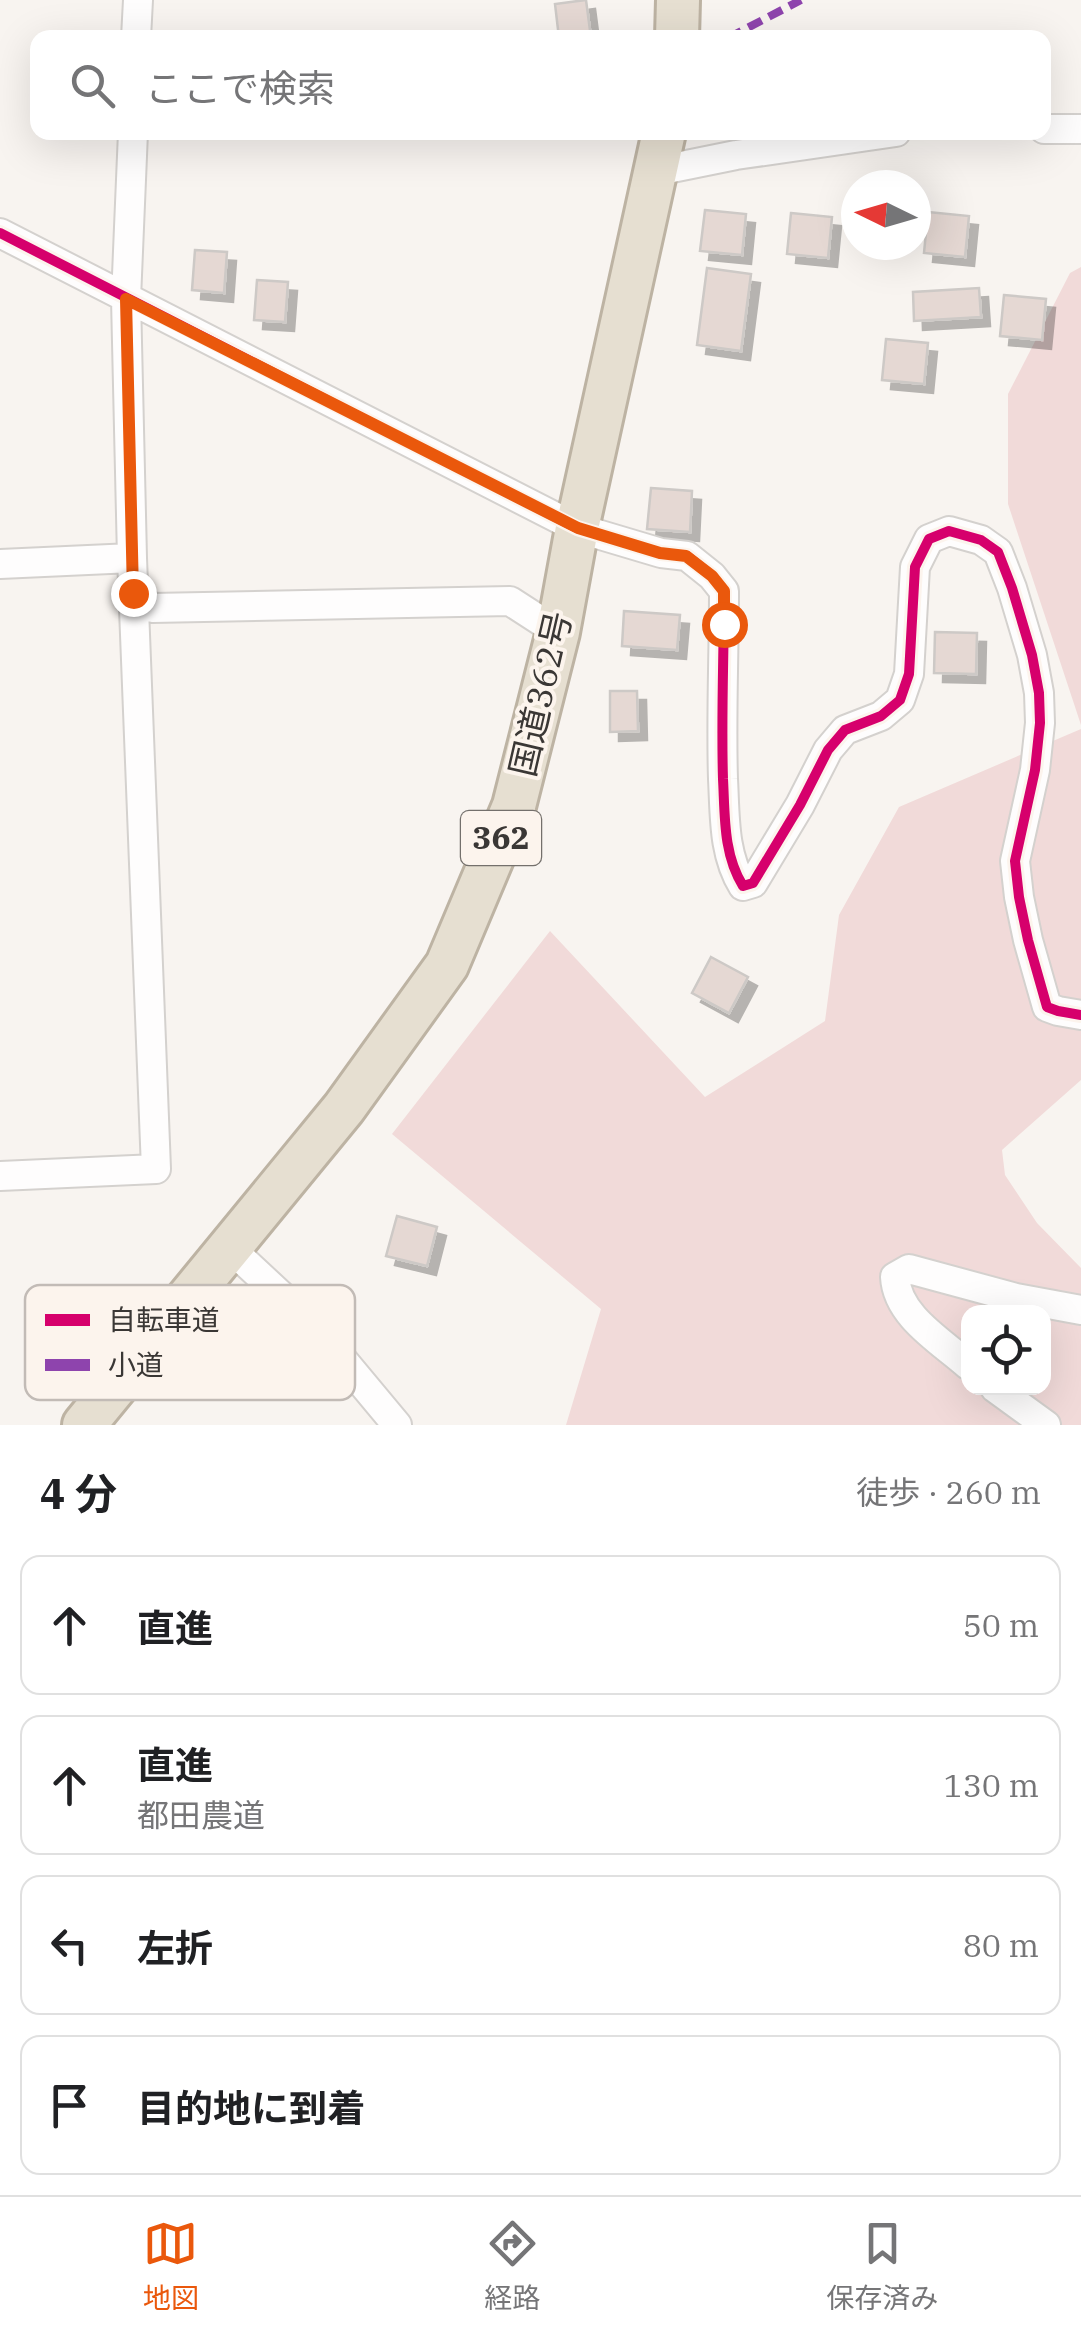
<!DOCTYPE html>
<html lang="ja">
<meta charset="utf-8">
<style>
:root{--surface:#fff;--page:#f6f6f6;--text:#202124;--muted:#757577;--line:#e0e0e0;--accent:#ea580c}
body{margin:0;font-family:"IBM Plex Serif","Noto Sans JP",serif;background:var(--page);color:var(--text)}
.controls{position:absolute;right:30px;bottom:30px;display:grid;overflow:hidden;border-radius:20px;box-shadow:0 10px 40px #0002}
.controls button{width:90px;height:90px;display:grid;place-items:center;padding:0;border:0;border-bottom:2px solid var(--line);background:var(--surface);color:var(--text);font:50px sans-serif}
.compass{position:absolute;left:841px;top:170px;width:90px;height:90px;border-radius:50%;background:var(--surface);box-shadow:0 10px 40px #0002;rotate:275deg}
.stop{position:absolute;width:30px;height:30px;margin:-22px;border:8px solid #ea580c;border-radius:50%;background:#fff}
.stop.end{background:#ea580c;border-color:#fff;box-shadow:0 2px 10px #0008}
.list{margin:0;padding:0;list-style:none}
h2{display:flex;justify-content:space-between;align-items:center;height:130px;margin:0;padding:0 40px;font-size:42px}
h2 small{font-size:32px;font-weight:400;color:var(--muted)}
.list li{display:grid;grid-template-columns:65px 1fr auto;gap:30px;align-items:center;box-sizing:border-box;height:140px;margin:0 20px 20px;padding:0 20px;border:2px solid var(--line);border-radius:20px}
.list b{display:block;font-size:38px;white-space:nowrap}
.list p{margin:0;font-size:32px;white-space:nowrap;color:var(--muted)}
.list em{font-size:32px;font-style:normal;color:var(--muted)}
.icon{flex:none;width:55px;height:55px;fill:none;stroke:currentColor;stroke-width:2;stroke-linecap:round;stroke-linejoin:round}
.map{position:relative;flex:none;width:1081px;height:1425px;overflow:hidden}
.search{position:absolute;background:var(--surface);box-shadow:0 10px 40px #0002;left:30px;right:30px;top:30px;height:110px;display:flex;align-items:center;gap:25px;box-sizing:border-box;padding:0 35px;border-radius:20px;color:var(--muted);font-size:38px}
.sheet{height:770px;background:var(--surface)}
nav{display:flex;justify-content:space-around;align-items:center;box-sizing:border-box;height:140px;border-top:2px solid var(--line);background:var(--surface);font-size:28px;color:var(--muted)}
nav a{display:grid;justify-items:center;gap:5px}
nav .on{color:var(--accent)}
.map>svg:first-child{display:block}
</style>
<div class="map">
<svg width="1081" height="1425" viewBox="0 0 1081 1425">
<defs>
<filter id="shadow"><feDropShadow dx="9" dy="9" stdDeviation="0" flood-color="#0004"/></filter>
</defs>
<rect width="100%" height="100%" fill="#f8f4f0"/>
<path fill="#f1dad9" fill-rule="evenodd" d="M1081,267V725L1008,504V394L1070,273Z
M1081,729V1080L1002,1150L1005,1175L1037,1223L1081,1268V1425H566L601,1309L392,1134L550,931L705,1097L825,1021L839,915L899,807ZM968,1312H1044V1388H968Z"/>
<path fill="#e5d8d3" stroke="#cdc9c6" stroke-width="2.5" filter="url(#shadow)" d="M586,0L591,38H559L555,4Z
M705,210L746,214L742,255L700,251Z
M928,212L969,216L965,257L924,253Z
M791,213L832,217L828,258L787,254Z
M195,250L227,252L224,293L192,290Z
M707,268L751,274L741,351L697,345Z
M257,280L288,282L285,322L254,320Z
M979,288L981,317L914,321L913,292Z
M1004,295L1046,299L1042,340L1000,336Z
M886,339L928,343L924,384L882,380Z
M651,488L692,491L690,532L647,529Z
M624,611L680,615L677,650L622,646Z
M935,632L977,633L976,674L934,673Z
M610,691H637L638,731L610,732Z
M711,957L748,977L729,1013L692,993Z
M397,1216L437,1227L427,1266L386,1256Z"/>
<g fill="none" stroke-linecap="round" stroke-linejoin="round">
<g stroke="#d4d1ce" stroke-width="32">
<path id="minor" d="M136,38L138,0
M1044,129H1081
M657,171L736,155L896,132
M0,233L577,528L661,553L687,556L712,576L724,591C724,654 721,716 723,779C725,815 723,854 743,886L753,883L800,805L828,750L845,730L881,716L900,700L909,674L915,567L929,539L949,531L981,540L998,552L1012,588L1032,655L1039,693L1040,723L1035,770L1015,861L1019,897L1028,940L1047,1007L1058,1011L1081,1015
M0,564L132,558
M133,593L152,608L510,601L558,632
M0,1176L156,1169L132,558L126,299L133,132
M230,1248L317,1329L397,1425
M968,1365C941,1341 897,1316 895,1277L909,1269L1016,1298L1081,1310
M995,1388L1046,1425"/>
</g>
<g stroke="#bdb3a3" stroke-width="48">
<path id="highway" d="M677,38L678,0
M84,1425L344,1108L447,965L514,806L558,632L577,528L664,132"/>
</g>
<use href="#minor" stroke="#fefdfd" stroke-width="28"/>
<use href="#highway" stroke="#e6dfd1" stroke-width="42"/>
<path stroke="#8e44ad" stroke-width="8" stroke-dasharray="15 8" stroke-linecap="butt" d="M728,38L801,0"/>
<g stroke="#fcf4ed" stroke-width="16">
<path id="cycleway" d="M0,233L577,528L661,553L687,556L712,576L724,591C724,654 721,716 723,779C725,815 723,854 743,886L753,883L800,805L828,750L845,730L881,716L900,700L909,674L915,567L929,539L949,531L981,540L998,552L1012,588L1032,655L1039,693L1040,723L1035,770L1015,861L1019,897L1028,940L1047,1007L1058,1011L1081,1015"/>
</g>
<use href="#cycleway" stroke="#d6006c" stroke-width="10"/>
</g>
<g fill="none" stroke-linecap="round" stroke-linejoin="round">
<path stroke="#ea580c" stroke-width="12" d="M133,593L126,299L578,528L660,553L686,556L712,576L724,591V624"/>
</g>
<g text-anchor="middle" stroke-width="8" stroke-linejoin="round" paint-order="stroke">
<rect fill="#fcf4ed" stroke="#74706c" stroke-width="2.5" x="461" y="811" width="80" height="54" rx="8"/>
<g font-size="32" font-weight="bold" fill="#3a3735">
<text x="501" y="849">362</text>
</g>
<g font-size="35" fill="#3a3735" stroke="#fcf4ed">
<text transform="translate(541 694) rotate(-77)" y="12">国道362号</text>
</g>
</g>
<rect x="25" y="1285" width="330" height="115" rx="15" fill="#fcf4ed" stroke="#c2bbb6" stroke-width="2.5"/>
<rect x="45" y="1314" width="45" height="12" fill="#d6006c"/>
<rect x="45" y="1359" width="45" height="12" fill="#8e44ad"/>
<g font-size="28" fill="#3a3735">
<text x="108" y="1330">自転車道</text>
<text x="108" y="1375">小道</text>
</g>
</svg>
<div class="controls">
<button><svg class="icon" aria-label="locate" viewBox="0 0 24 24"><circle cx="12" cy="12" r="6"/><path d="M12 2v4M12 18v4M2 12h4M18 12h4"/></svg></button>
</div>
<svg class="compass" viewBox="-18 -18 36 36"><path d="M0-13l5 13h-10z" fill="#e53935"/><path d="M0 13l5-13h-10z" fill="#757577"/></svg>
<div class="stop" style="left:724px;top:624px"></div>
<div class="stop end" style="left:133px;top:593px"></div>
<div class="search"><svg class="icon" aria-label="search" viewBox="0 0 24 24"><circle cx="10" cy="10" r="6"/><path d="M15 15l6 6"/></svg>ここで検索</div>
</div>
<section class="sheet">
<h2>4 分<small>徒歩 · 260 m</small></h2>
<ul class="list">
<li><svg class="icon" aria-label="ahead" viewBox="0 0 24 24"><path d="M12 20V5M6 11l6-6 6 6"/></svg><div><b>直進</b></div><em>50 m</em></li>
<li><svg class="icon" aria-label="ahead" viewBox="0 0 24 24"><path d="M12 20V5M6 11l6-6 6 6"/></svg><div><b>直進</b><p>都田農道</p></div><em>130 m</em></li>
<li><svg class="icon" aria-label="left" viewBox="0 0 24 24"><path d="M17 20v-9H6M10 6l-5 5 5 5"/></svg><div><b>左折</b></div><em>80 m</em></li>
<li><svg class="icon" aria-label="arrive" viewBox="0 0 24 24"><path d="M6 21V4h12l-3 4 3 4H6"/></svg><div><b>目的地に到着</b></div></li>
</ul>
</section>
<nav>
<a class="on"><svg class="icon" aria-label="map" viewBox="0 0 24 24"><path d="M3 6l6-2 6 2 6-2v14l-6 2-6-2-6 2zM9 4v14M15 6v14"/></svg>地図</a>
<a><svg class="icon" aria-label="directions" viewBox="0 0 24 24"><path d="M12 3l9 9-9 9-9-9zM9 14v-3h6M13 9l2 2-2 2"/></svg>経路</a>
<a><svg class="icon" aria-label="saved" viewBox="0 0 24 24"><path d="M7 4h10v16l-5-4-5 4z"/></svg>保存済み</a>
</nav>
